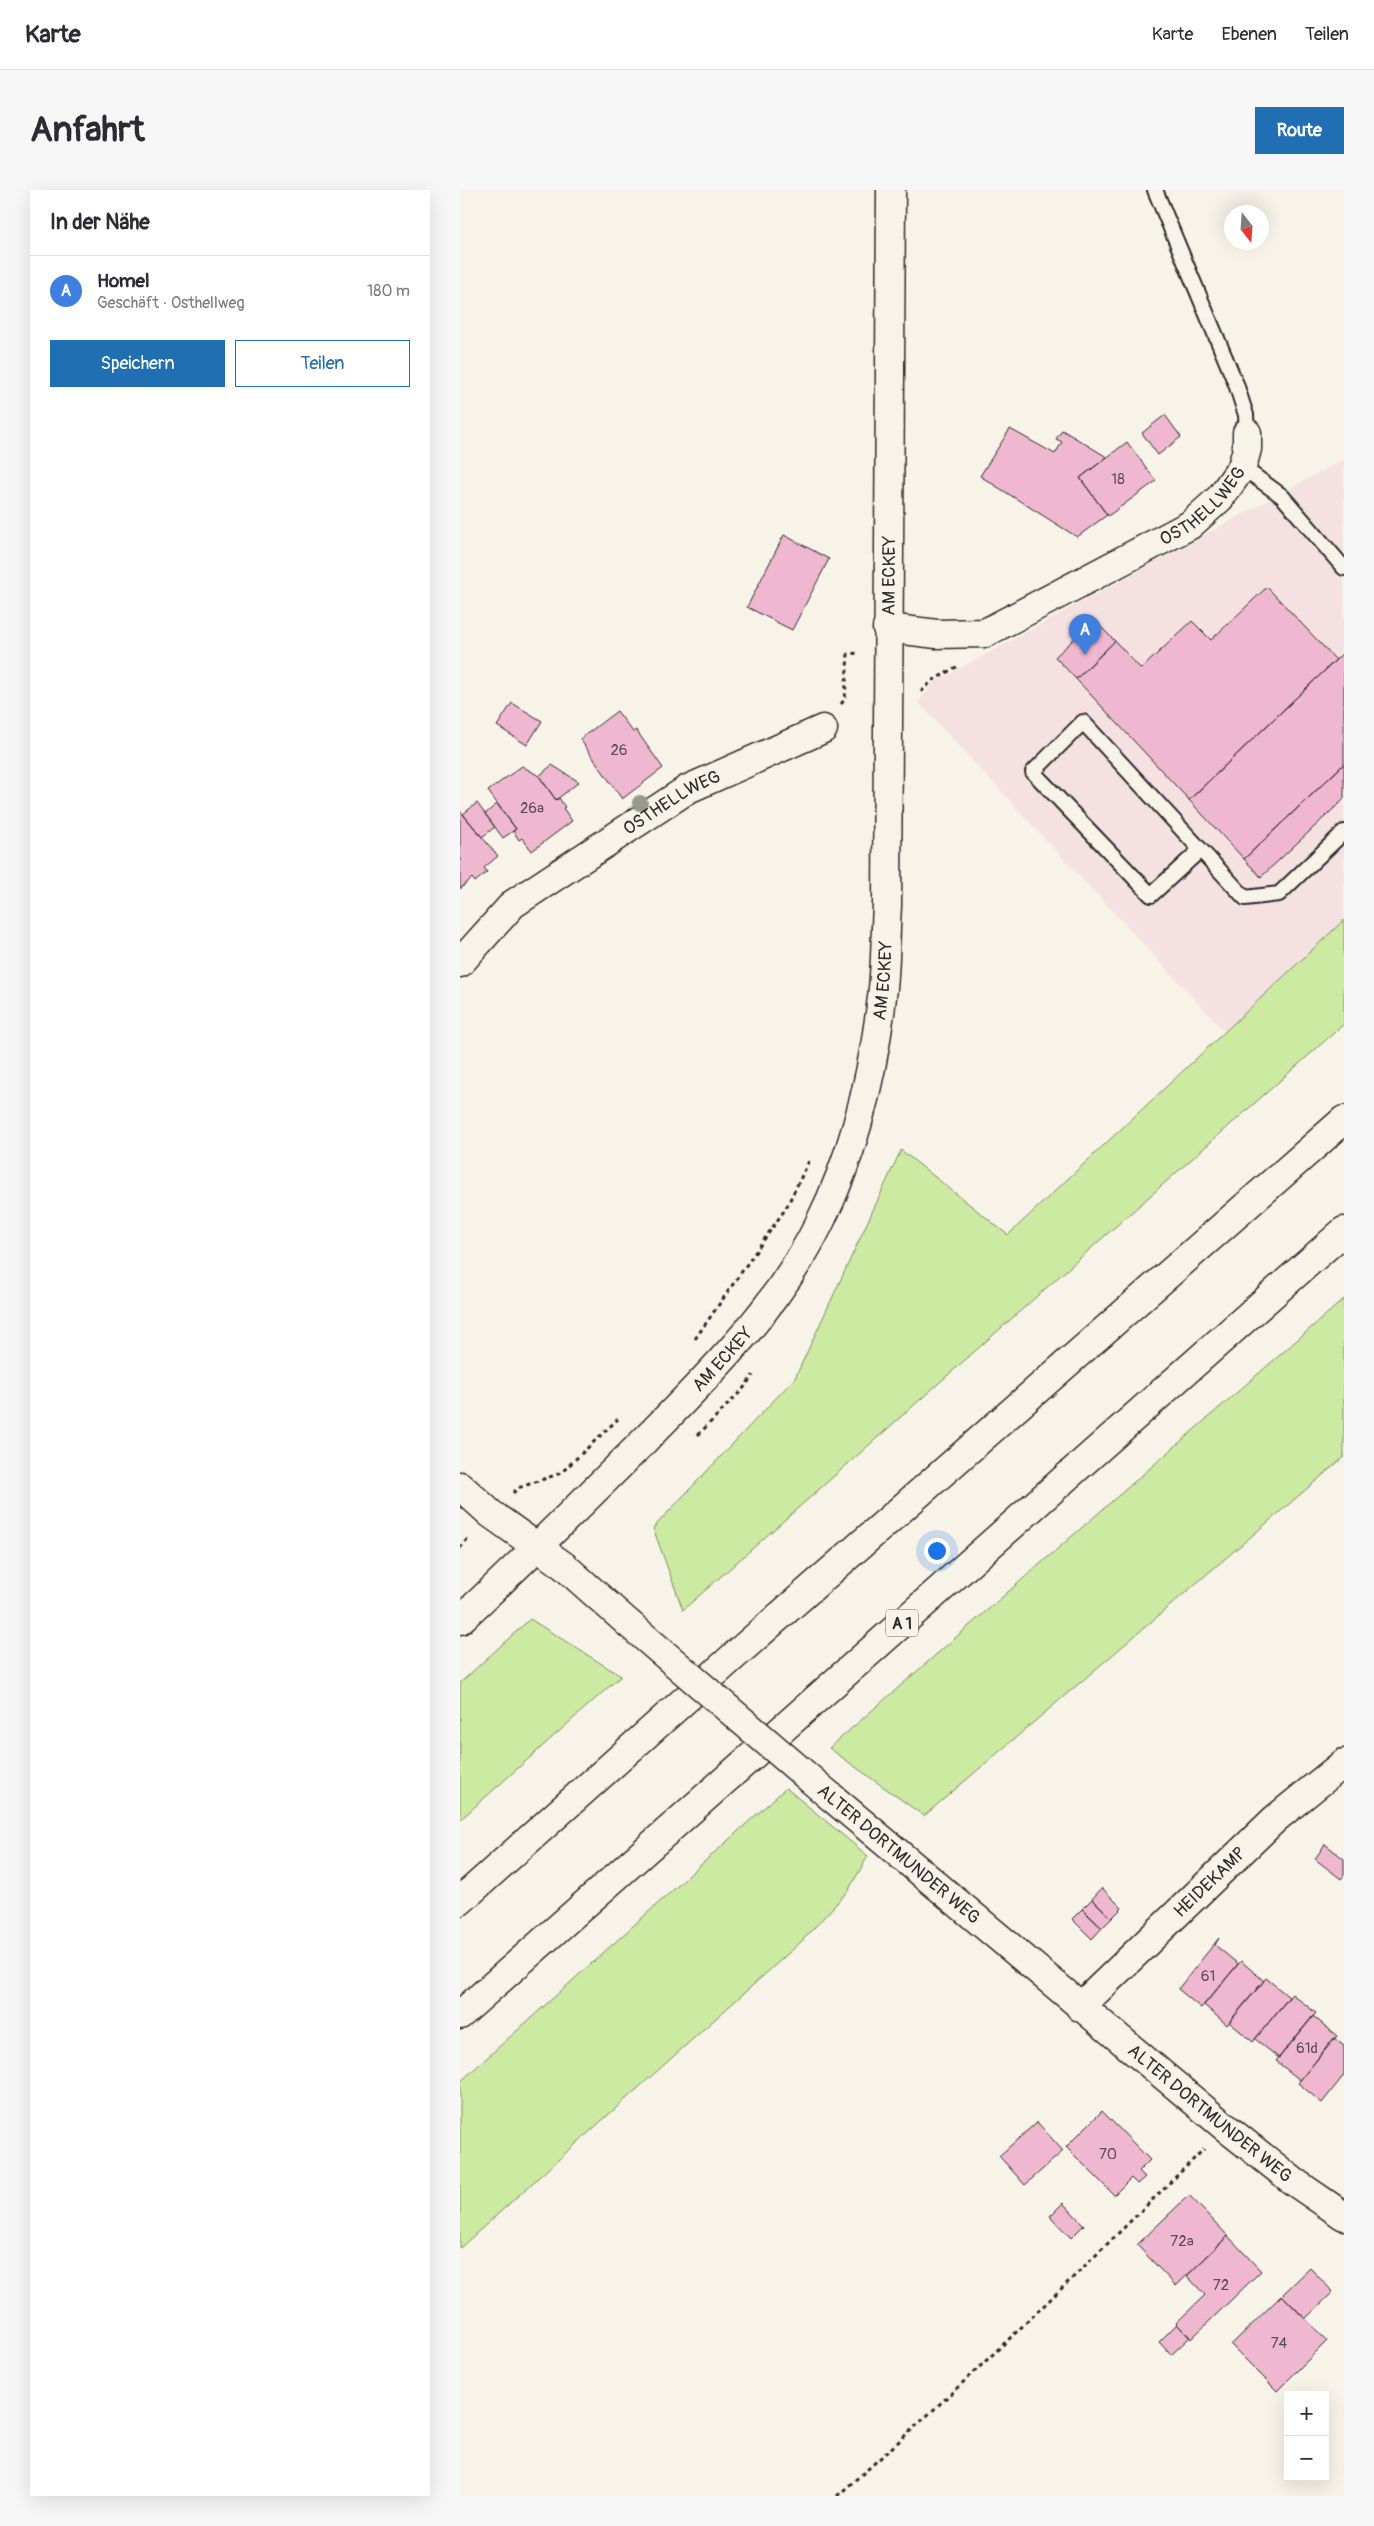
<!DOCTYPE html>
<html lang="de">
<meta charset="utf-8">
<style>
:root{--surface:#fff;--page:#f7f7f7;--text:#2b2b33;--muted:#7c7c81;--line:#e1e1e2;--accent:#1f6fb2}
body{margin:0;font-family:Pangolin,sans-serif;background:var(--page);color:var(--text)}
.controls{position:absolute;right:15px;bottom:15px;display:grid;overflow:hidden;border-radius:0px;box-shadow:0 5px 20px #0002}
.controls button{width:45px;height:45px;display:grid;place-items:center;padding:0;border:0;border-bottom:1px solid var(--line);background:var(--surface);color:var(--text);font:25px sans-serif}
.compass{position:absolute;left:764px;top:15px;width:45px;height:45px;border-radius:50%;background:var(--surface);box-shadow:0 5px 20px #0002;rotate:163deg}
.you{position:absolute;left:476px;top:1360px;width:18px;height:18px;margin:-12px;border:4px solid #fff;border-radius:50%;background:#1a73e8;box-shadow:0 0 0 8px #1a73e833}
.badge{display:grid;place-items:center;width:32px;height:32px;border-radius:50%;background:var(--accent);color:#fff;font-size:16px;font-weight:700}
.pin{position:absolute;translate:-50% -41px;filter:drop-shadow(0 1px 2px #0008)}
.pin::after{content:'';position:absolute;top:26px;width:18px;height:15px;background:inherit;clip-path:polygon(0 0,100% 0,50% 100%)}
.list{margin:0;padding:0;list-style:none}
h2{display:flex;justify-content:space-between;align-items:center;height:65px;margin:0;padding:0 20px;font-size:21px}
h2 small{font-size:16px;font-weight:400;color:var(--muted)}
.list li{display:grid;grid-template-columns:32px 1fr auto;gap:15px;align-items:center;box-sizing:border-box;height:70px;padding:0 20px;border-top:1px solid var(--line)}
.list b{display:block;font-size:19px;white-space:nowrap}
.list p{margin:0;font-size:16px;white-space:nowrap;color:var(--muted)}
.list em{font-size:16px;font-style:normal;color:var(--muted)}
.actions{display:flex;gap:10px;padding:15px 20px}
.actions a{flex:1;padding:11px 0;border:1px solid var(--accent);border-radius:0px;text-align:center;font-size:18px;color:var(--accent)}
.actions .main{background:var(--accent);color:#fff}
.map{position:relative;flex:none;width:884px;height:2306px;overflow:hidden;border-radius:0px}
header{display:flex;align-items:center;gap:30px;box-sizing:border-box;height:70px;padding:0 25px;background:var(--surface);border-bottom:1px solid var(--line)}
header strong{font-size:24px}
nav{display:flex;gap:28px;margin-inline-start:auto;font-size:18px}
.intro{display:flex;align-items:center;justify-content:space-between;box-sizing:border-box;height:120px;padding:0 30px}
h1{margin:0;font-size:35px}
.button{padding:12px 22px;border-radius:0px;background:var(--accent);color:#fff;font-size:18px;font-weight:700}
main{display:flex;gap:30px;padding:0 30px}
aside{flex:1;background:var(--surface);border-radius:0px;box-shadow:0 5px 20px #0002}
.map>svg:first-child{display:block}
</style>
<header>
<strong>Karte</strong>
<nav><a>Karte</a><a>Ebenen</a><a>Teilen</a></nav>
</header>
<div class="intro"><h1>Anfahrt</h1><a class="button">Route</a></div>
<main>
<aside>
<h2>In der Nähe<small></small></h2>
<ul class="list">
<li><span class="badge" style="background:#3f7fe0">A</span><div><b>Homel</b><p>Geschäft · Osthellweg</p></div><em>180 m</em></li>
</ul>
<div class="actions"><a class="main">Speichern</a><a>Teilen</a></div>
</aside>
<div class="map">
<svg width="884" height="2306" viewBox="0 0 884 2306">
<rect width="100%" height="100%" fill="#f7f3e8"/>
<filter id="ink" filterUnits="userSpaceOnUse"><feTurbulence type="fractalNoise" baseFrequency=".02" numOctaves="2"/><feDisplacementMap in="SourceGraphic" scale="10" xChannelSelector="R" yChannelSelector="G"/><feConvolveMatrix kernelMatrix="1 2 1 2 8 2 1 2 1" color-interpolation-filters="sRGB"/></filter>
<g filter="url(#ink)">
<path fill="#f5e1e1" d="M884,269V730L765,842L458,512L475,492Z"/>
<path fill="#cceaa1" stroke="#7c8a66" d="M884,730V834L223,1420L193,1338L335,1188L441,960L548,1045Z
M884,1109V1267L464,1626L369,1558Z
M70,1429L161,1486L0,1630V1493Z
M326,1598L408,1666L388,1701L342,1751L0,2058V1892Z"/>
<path fill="#efb8d0" stroke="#2b2b2b" d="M705,225L721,247L698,265L682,243Z
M550,239L595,264L602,252L596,249L602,240L647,267L620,288L647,325L617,347L520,286Z
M667,252L696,291L648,326L620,288Z
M324,345L369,369L332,440L287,417Z
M807,397L876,470L729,610L616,489L655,451L681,479L732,431L751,450Z
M634,430L655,451L616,489L595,467Z
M884,462V574L784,669L729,610Z
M52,513L82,531L67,555L37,536Z
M157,521L173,542L176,540L203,578L162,609L120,549Z
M884,574V609L801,687L784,669Z
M92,575L119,592L96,610L79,586Z
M62,576L79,586L96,610L99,608L105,617L103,618L112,631L72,661L62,648L59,650L53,641L56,639L28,601Z
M17,613L35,637L22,647L3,624Z
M37,614L56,639L43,648L25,624Z
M0,621L38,666L24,678L27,682L15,692L12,688L0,699Z
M865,1654L884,1669V1685L881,1689L855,1669Z
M642,1698L662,1718L652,1728L632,1709Z
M632,1709L652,1728L642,1738L622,1719Z
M622,1719L642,1738L632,1749L612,1729Z
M759,1748L755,1755L778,1774L741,1818L718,1799Z
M781,1771L804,1791L767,1835L744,1815Z
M806,1788L829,1807L793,1852L769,1832Z
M832,1804L856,1823L819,1868L795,1849Z
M853,1826L877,1846L840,1890L816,1871Z
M874,1848L884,1856V1885L862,1913L838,1893Z
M642,1921L690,1970L679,1981L685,1987L677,1994L671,1988L654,2005L606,1957Z
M577,1932L603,1961L565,1995L539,1966Z
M729,2005L768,2046L716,2096L677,2055Z
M603,2013L624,2035L611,2048L590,2026Z
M768,2046L801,2081L731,2149L716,2133L745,2105L727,2086Z
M850,2078L873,2102L845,2129L822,2105Z
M822,2105L867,2151L817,2201L771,2155Z
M717,2134L730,2147L711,2165L699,2152Z"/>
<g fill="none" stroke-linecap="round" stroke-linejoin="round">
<g stroke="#2b2b2b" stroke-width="18">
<path id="lane" d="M695,0L776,194L786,225L787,243
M782,277L822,306L884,378
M740,660L691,705L573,582L623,532L785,708L819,704L884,642"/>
</g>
<g stroke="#2b2b2b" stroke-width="31">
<g id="street">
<path id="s1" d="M427,438L477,444L525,443L730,335L760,308L782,277L787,259V243"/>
<path id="s2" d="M0,773L53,714L228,599L363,539"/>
<path d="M0,1296L31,1324L104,1376L168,1433"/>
<path id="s3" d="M370,1606L765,1937L833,1991L884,2026"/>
<path id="s4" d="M620,1817L815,1629L884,1573"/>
</g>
</g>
<g stroke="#2b2b2b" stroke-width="31">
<g id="secondary">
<path id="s5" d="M0,1430C63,1372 123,1312 184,1251C250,1184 318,1118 360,1032C395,962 413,884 422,807C426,777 425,746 427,716L431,0"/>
</g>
</g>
<g stroke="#2b2b2b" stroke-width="31">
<path id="highway" d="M0,1711L274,1466L884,930
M0,1825L884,1041"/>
</g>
<path stroke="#2b2b2b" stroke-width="3" stroke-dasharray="4 4" stroke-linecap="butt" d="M461,502L472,491L498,476
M381,514L385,509L388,464L398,463
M235,1149L326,1018L350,969
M238,1245L283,1199L293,1185
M53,1303L58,1298L101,1283L158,1229
M0,1358L10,1346
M377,2306C504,2196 624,2077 744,1959"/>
<use href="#lane" stroke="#f7f3e8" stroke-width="14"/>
<use href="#street" stroke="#f7f3e8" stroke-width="28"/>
<use href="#secondary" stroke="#f7f3e8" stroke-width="28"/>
<use href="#highway" stroke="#f7f3e8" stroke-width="28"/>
<g stroke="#2b2b2b" stroke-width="31" stroke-linecap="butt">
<path id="street-bridge" d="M168,1433L370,1606"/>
</g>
<use href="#street-bridge" stroke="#f7f3e8" stroke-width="28"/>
</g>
<circle fill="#989a8d" cx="180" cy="613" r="8"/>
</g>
<g text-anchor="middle" stroke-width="5" stroke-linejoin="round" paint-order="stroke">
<g font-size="15" fill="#5c4e54">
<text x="658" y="294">18</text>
<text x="159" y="565">26</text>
<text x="72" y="623">26a</text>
<text x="748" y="1791">61</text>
<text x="847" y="1863">61d</text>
<text x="648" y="1969">70</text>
<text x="722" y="2056">72a</text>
<text x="761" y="2100">72</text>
<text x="819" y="2158">74</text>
</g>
<rect fill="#f7f3e8" stroke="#686764" stroke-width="1" x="426" y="1419.5" width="32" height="27" rx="4"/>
<g font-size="16" font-weight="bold" fill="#2b2b2b">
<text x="442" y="1439">A 1</text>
</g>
<g font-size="18" fill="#2b2b2b" stroke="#f7f3e8">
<text dy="6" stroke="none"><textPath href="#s1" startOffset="352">OSTHELLWEG</textPath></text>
<text dy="6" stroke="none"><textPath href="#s5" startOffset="1195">AM ECKEY</textPath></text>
<text dy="6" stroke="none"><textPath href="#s2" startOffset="268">OSTHELLWEG</textPath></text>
<text dy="6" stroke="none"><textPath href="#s5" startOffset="790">AM ECKEY</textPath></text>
<text dy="6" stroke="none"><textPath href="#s5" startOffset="370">AM ECKEY</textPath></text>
<text transform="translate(439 1664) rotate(40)" y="6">ALTER DORTMUNDER WEG</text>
<text dy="6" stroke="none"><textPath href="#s4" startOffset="180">HEIDEKAMP</textPath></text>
<text dy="6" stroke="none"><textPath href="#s3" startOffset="495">ALTER DORTMUNDER WEG</textPath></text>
</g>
</g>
</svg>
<div class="controls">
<button>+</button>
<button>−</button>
</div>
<svg class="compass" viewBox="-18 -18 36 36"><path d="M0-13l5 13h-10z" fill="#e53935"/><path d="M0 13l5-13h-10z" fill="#7c7c81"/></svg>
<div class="you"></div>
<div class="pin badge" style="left:625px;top:465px;background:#3f7fe0">A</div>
</div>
</main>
